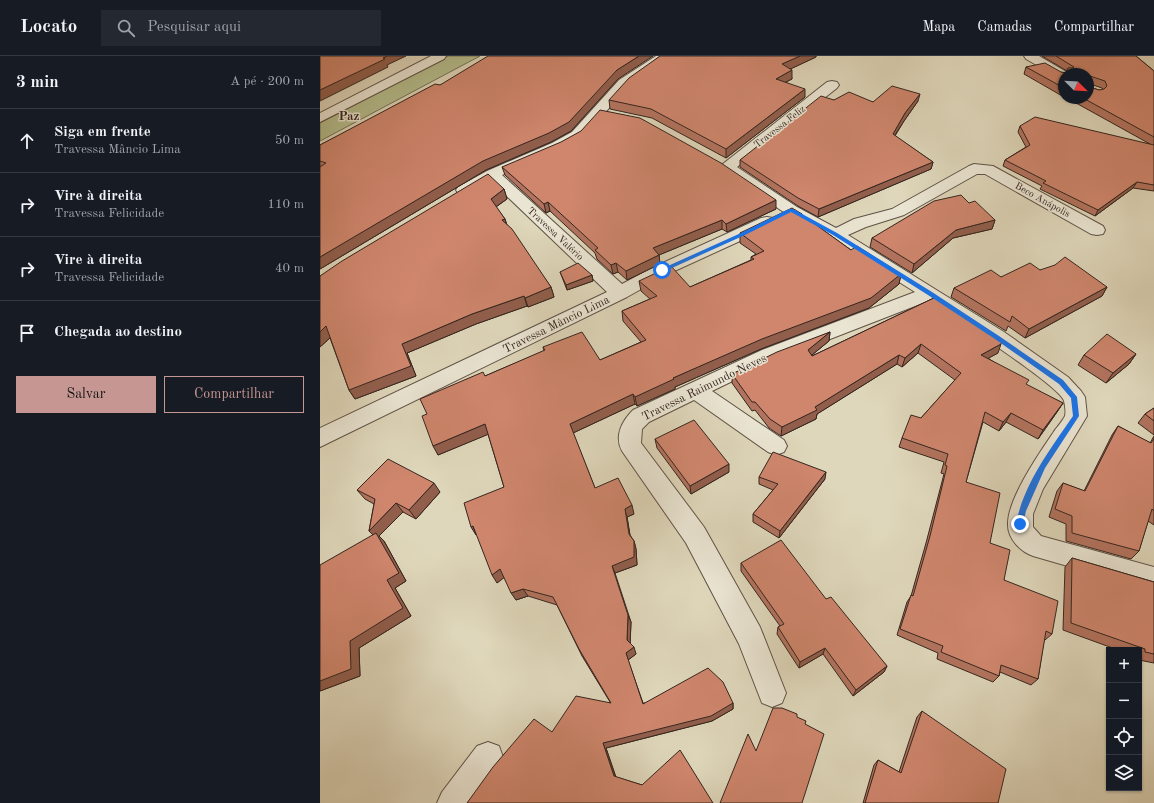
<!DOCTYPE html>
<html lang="pt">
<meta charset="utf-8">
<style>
:root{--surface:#171b24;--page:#242831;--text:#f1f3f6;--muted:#9ea1a6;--line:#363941;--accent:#c59692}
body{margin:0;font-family:"Old Standard TT",serif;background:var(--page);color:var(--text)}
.controls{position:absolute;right:12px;bottom:12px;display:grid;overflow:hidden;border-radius:0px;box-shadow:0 1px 3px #0004}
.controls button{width:36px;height:36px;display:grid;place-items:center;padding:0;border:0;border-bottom:1px solid var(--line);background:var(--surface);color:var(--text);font:20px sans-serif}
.compass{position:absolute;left:738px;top:12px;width:36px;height:36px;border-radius:50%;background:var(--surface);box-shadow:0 1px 3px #0004;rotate:114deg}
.stop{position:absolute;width:12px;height:12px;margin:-9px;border:3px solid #1a73e8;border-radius:50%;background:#fff}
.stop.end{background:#1a73e8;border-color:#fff;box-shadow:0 1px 4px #0008}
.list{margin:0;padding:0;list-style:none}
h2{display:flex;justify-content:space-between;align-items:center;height:52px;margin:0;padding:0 16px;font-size:17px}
h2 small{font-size:13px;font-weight:400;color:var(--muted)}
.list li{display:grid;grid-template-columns:26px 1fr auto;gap:12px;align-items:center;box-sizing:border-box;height:64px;padding:0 16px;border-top:1px solid var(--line)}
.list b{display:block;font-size:15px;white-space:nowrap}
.list p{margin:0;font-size:13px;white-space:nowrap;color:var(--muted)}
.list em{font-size:13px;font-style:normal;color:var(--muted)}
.actions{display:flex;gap:8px;padding:12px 16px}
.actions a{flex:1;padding:9px 0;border:1px solid var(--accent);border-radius:0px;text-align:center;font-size:14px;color:var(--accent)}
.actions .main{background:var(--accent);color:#111}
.icon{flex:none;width:22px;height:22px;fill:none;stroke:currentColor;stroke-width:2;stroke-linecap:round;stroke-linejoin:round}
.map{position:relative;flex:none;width:834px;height:747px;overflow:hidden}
header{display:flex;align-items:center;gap:24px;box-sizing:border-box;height:56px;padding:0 20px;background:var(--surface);border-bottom:1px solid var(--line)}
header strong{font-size:19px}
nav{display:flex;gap:22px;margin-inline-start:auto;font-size:14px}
.search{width:280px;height:36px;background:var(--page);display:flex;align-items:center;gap:10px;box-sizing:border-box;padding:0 14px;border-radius:0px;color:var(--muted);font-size:15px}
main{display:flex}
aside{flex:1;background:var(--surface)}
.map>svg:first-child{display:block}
</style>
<header>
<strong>Locato</strong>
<div class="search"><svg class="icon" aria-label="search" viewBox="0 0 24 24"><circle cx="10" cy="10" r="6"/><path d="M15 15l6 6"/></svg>Pesquisar aqui</div>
<nav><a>Mapa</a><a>Camadas</a><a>Compartilhar</a></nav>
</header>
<main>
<aside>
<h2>3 min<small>A pé · 200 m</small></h2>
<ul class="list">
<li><svg class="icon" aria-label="ahead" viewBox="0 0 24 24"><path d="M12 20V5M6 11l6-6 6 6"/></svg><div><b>Siga em frente</b><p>Travessa Mâncio Lima</p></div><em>50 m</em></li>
<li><svg class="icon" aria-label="right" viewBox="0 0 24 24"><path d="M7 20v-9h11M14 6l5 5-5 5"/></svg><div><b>Vire à direita</b><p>Travessa Felicidade</p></div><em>110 m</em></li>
<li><svg class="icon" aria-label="right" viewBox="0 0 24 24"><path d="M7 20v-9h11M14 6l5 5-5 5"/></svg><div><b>Vire à direita</b><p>Travessa Felicidade</p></div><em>40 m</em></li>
<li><svg class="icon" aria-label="arrive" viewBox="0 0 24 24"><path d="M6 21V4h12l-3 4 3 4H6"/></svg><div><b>Chegada ao destino</b></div></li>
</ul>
<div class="actions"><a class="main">Salvar</a><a>Compartilhar</a></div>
</aside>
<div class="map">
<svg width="834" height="747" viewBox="0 0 834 747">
<rect width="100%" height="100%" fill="#dfd7bb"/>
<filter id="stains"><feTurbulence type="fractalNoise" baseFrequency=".005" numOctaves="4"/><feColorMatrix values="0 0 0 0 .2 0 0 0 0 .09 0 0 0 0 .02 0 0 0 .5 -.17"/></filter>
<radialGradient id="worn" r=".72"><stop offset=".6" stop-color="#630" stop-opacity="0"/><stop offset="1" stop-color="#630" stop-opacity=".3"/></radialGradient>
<path fill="#b5bd8d" stroke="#747156" d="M128,0H160L0,85V67Z"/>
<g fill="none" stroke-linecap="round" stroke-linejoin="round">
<g stroke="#5f5246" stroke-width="2">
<path id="minor" d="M111,0H126L124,3L0,66V57Z
M336,0H350L309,30L262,82L242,93L182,119L302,228L336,210L441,162L447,161L453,162L455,166L453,170L348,218L307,241L0,391V372L287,236L171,125C161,131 150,140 138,137L136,134L138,131L167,115L232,87L252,76L299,24Z
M704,0H719L750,18H744V23L739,22L706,3Z
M512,25L517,26L519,29L517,32L417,111L477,151L516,172L534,163L572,153L649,110L654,108L673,110L783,170L785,174L783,178L777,179L771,178L665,118H657L584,159L546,171L528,179L684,276L748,321L761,335L765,341L767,360L723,433L713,458V471L721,480L834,511V535L713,500C701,496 688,483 688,469C687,444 718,399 733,377C736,372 742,366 745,360C746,356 745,349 744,345C740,330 628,258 608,245L456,304L392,335L464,384L467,390L464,396L456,399L448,396L374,344L329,366L322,373L321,387L384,471L440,571L466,637L462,647L452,651L442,647L419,588L366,487L302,395C294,380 302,365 313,354L442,294L595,236L509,182L465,157L402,114L399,111L507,26Z
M168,686L179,690L183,701L179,712L153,747H117L122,736L157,690Z"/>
</g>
<use href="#minor" fill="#eae5d3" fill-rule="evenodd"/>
</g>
<path fill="#b2735e" stroke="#34251f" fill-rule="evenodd" d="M340,0H496V1L470,13L472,23L466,26L485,41L406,102L332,62L290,53L289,44Z
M722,0H816L834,15V135L813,132L775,160L720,133L722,130L683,110L685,104L706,91L698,76L700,70L830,88L747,42H768L744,18V41L704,18L706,11L746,17L747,15ZM770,28L782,32L783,33L779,34L770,31Z
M298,23L251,75L231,86L166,114L0,213V89L120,29Z
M514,44L553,46L598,45L584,65L575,80L613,106L611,113L498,161L478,150L420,111V104Z
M182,111L456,153L407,176L402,173L339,199L340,208L307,224L298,216L293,218L277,203L275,197L230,155L226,157L185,119Z
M184,133L187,143L176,151L185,163L187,169L231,231L234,241L208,251L207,250L156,268L87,297L96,320L35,343L29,334L10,282L0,291V220Z
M649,147L675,164L672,173L633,182L592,217L550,191L552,182Z
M482,158V159L531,194L581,218L579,228L549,252L441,293L355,331V333L317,350L315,348L253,377L275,432L314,458L307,461L310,479L314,485L316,493L317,509L295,517L311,566L310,587L316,598L308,604L323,647H413V653L392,665L286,692L296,721L322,729L393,747H147L232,676L290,646L262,600L237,549L208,540L196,544L184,521L177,527L184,431L168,378L118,399L107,358L165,320L224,295L223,291L280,304L321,286L303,265L302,255L330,243L321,235L319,225L370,231L431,204V201L436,198L420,187V177Z
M720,214L787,231L782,240L705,282L688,270L686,275L631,241L634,232L681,221Z
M240,216L272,219L273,225L247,234L242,221Z
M616,241L678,297L668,302L706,329L743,347L737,356L718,383L686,366L679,375L663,366L646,426L684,524L732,578L725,584H724L718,623L711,629L680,616L679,620L673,626L617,603L618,597L577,579L587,546L591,540L606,487L624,418L621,417L624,406L579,391L582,382L601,362L635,324L598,297L582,311L577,308L497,358L496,363L461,380L449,372L435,354L432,355L412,327V318L510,276L509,285L492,299V300Z
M816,298L809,308L786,327L758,309L764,299Z
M834,352V379L818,367L825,358Z
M798,370L830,387L834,380V469L828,465L819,495L811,503L746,485V468L729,461L737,435L743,427L764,435L792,379Z
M335,383L409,416L371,438L337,392Z
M439,421L505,423L459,482L433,466V458L453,434L439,428Z
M37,434L120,436L96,463L83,456L59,480L64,485L86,525L75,532L91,560L39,592L40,620L0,635L53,479L49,475L54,448L45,443Z
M752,502L834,526V607L819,604V594H798L743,574L745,511Z
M421,507L506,543L567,610L564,616L533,640L503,598L479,612L457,578L458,571L460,570L421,515Z
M602,655L678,747H543L554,709L558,704L579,716L597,661Z"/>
<path fill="#915e4c" stroke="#34251f" d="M67,0H86L67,9L68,11L0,45V34Z
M319,0H333L298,23L251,75L231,86L166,114L0,213V201Z
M480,0H496V1L462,17V8Z
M472,14V23L456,31V23Z
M485,33V41L406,102V93Z
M600,38L598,45L584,65L571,85L573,78L585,57Z
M613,106L611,113L498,161L499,153Z
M817,126L813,132L775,160L778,154Z
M184,133L187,143L174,152L171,143Z
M456,144V153L407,176L406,168Z
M228,146L230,155L226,157L224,148Z
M185,163L188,173L182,164Z
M402,164V173L334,201L333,192Z
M675,164L672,173L633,182L592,217L594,208L636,174Z
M339,199L340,208L307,224L306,215Z
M296,207L298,216L293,218L291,209Z
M581,218L579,228L549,252L441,293L355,331V333L317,350L315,341L353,322Z
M272,219L273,225L247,234L246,229Z
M231,231L234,241L208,251L205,242Z
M787,231L782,240L705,282L709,273Z
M204,240L207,250L156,268L87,297L96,320L35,343L29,334L82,288L152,258Z
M6,270L12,280L0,291V276Z
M510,276L509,285L487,303L488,294Z
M601,288L598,297L582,311L585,302Z
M681,288L678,297L658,308L661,299Z
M816,298L809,308L786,327L793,317Z
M579,299L577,308L497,358L496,363L461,380L462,371Z
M313,338L315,348L253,377L250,368Z
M743,347L737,356L718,383L723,374Z
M691,357L686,366L679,375L683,366Z
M165,368L169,378L118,399L113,390Z
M409,408V416L371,438L370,430Z
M506,416L505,423L459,482L460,475Z
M114,427L120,436L96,463L89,454Z
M76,447L83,456L59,480L64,485L86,525L75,532L91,560L39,592L40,620L0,635V625L30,585L67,524L57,483L49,475Z
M312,449L314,458L307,461L311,486L305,453Z
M153,470L156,479L151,471Z
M314,485L316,493L317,509L295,517L292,510Z
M180,513L185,521L177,527L172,519Z
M203,533L208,540L196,544L191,537Z
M308,559L311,566L310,591L307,584Z
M314,591L316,598L308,604L306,597Z
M505,592L503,598L479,612L480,606Z
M567,610L564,616L533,640L536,634Z
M413,647V653L392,665L286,692L297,725L294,720L283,687Z"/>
<path fill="#cf866d" stroke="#34251f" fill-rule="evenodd" d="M0,0H67L63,2L65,3L0,34Z
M168,0H319L297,14L249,66L229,77L163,105L0,201V111L6,107L0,105V89L115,28L120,29Z
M340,0H480L462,8L472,14L456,23L485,33L406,93L331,53L289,44L309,22Z
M736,0H816L834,15V81L763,42H768V18H744V32L706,11L725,7L741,16L746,17L748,12H753L754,11ZM770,20L785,25L787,30L784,33L779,34L770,31Z
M572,30L600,38L585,57L573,78L613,106L499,153L478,142L420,104L501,40L514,44L529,36L553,46Z
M280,54L320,62L401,107L456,144L406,168L402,164L333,192L339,199L306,215L296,207L291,209L275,194L278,192L228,146L224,148L182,111L241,86L261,75Z
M715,61L834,89V129L817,126L778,154L723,127L726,125L685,104L710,89L700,70Z
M168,118L184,133L171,143L185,163L182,164L192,173L231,231L205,242L204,240L152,258L82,288L91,310L29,334L6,270L0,276V220L22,205Z
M641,139L649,147L655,145L675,164L636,174L594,208L552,182L614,145Z
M472,152L482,158H481L531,194L537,190L581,218L551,242L442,283L353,322L354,323L315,341L313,338L250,368L275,432L298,422L312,449L305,453L309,478L314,485V501L292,510L308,559L307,584L314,591L306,597L323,648L388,612L403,626L413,647L391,660L283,687L294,720L322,729L360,694L393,747H147L173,711L214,663L232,676L256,640L291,647L259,593L233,541L203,533L191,537L180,513L172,519L153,470L151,471L144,447L184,431L165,368L113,390L102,360L107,358L100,343L163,316L165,320L225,294L223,291L262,276L280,304L326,284L302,255L337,240L319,225L351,210L370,231L434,203L431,201L444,195L420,177Z
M745,201L787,231L709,273L692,260L690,266L634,232L671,214L681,221L710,207L720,214L735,209Z
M258,207L272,219L246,229L240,216Z
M616,241L683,285L681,288L661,299L709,324L706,328L743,347L723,374L691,357L683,366L665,356L646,426L680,437L670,487L690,494L684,524L738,545L732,578L726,575L718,623L681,609L679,620L621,596L623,590L580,573L591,539L593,540L610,480L627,410L625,409L628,398L582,382L591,359L601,362L641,317L601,288L585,302L579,299L495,351L497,354L462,371L450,363L435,346H432L412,318L457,296L510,276L488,294L492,300Z
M787,278L816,298L793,317L764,299Z
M834,352V365L825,358Z
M374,364L409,408L370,430L335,383Z
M798,370L831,387L834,383V455L832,453L819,495L752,477V460L735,453L743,427L765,435Z
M453,396L506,416L460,475L433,458L458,428L439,421Z
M68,403L114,427L89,454L76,447L49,475L55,443L37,434Z
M56,477L79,517L67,524L83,552L30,585L31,613L0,625V509Z
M461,484L506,543L511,541L567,610L536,634L505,592L480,606L458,571L464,568L421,507Z
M752,502L834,526V598L825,596V593L751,567Z
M453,652H462L477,658V661L486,665L485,668L504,678L482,747H400L428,678L436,695Z
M602,655L686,713L678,747H545L558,704L581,717Z"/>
<path fill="#1a73e8" d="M469,153H473L517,177L612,236L679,280L743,324L757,341L759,360L725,412L706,455L702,471L700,472L696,468C703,429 731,392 753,360L751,342L739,328L675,283L608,239L513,179L471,156L425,179L343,216L339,214L421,177Z"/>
<g text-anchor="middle" stroke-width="3" stroke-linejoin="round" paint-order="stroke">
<g font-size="10" fill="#34251f" stroke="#eae5d3">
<text transform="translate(459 70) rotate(-38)" y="4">Travessa Feliz</text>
<text transform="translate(723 143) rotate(29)" y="4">Beco Anápolis</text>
<text transform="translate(236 177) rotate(43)" y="4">Travessa Valério</text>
</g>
<g font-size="12" fill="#34251f" stroke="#eae5d3">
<text transform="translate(236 268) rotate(-26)" y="4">Travessa Mâncio Lima</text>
<text transform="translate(384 331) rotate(-26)" y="4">Travessa Raimundo Neves</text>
</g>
<g font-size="13" font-weight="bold" fill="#34251f" stroke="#eae5d3">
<text x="29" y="64">Paz</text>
</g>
</g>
<rect width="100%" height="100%" filter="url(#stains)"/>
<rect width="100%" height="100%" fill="url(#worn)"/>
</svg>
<div class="controls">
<button>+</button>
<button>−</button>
<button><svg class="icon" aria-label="locate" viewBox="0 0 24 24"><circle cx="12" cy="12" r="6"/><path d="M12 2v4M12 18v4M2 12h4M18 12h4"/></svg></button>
<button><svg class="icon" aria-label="layers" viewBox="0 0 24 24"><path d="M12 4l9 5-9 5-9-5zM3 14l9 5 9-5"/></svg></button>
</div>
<svg class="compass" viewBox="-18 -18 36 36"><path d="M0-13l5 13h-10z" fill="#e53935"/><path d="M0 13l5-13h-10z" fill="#9ea1a6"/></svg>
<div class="stop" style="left:342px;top:214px"></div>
<div class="stop end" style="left:700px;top:468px"></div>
</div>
</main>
